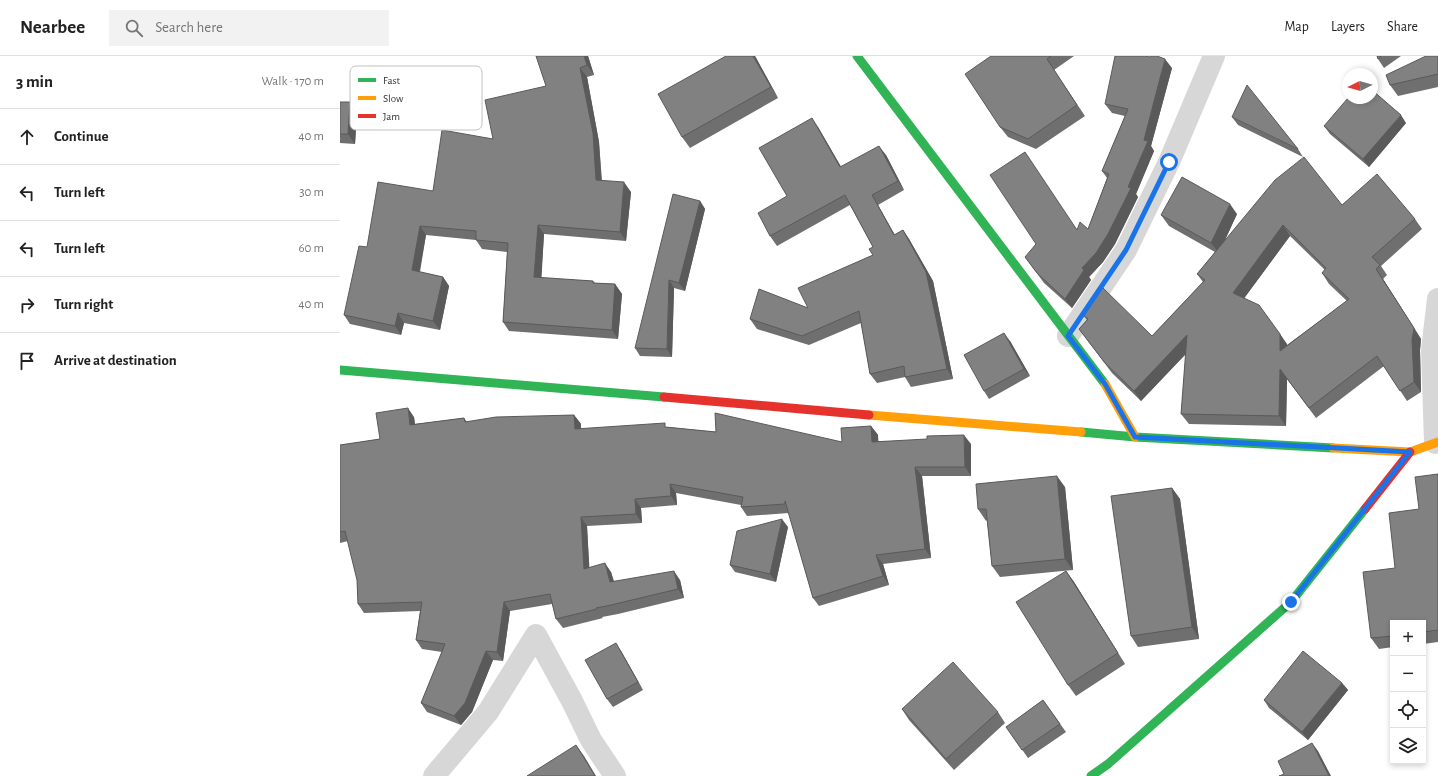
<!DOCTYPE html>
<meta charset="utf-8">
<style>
:root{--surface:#fff;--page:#f2f2f2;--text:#222;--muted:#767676;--line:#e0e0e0}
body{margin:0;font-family:"Alegreya Sans",sans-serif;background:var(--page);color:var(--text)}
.controls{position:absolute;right:12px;bottom:12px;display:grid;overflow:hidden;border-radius:0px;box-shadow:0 2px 6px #0003}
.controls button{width:36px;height:36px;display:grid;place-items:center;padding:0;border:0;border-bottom:1px solid var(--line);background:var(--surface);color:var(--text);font:20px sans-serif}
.compass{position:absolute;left:1002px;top:12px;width:36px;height:36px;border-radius:50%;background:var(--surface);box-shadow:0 2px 6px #0003;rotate:265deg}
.stop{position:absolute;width:12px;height:12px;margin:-9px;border:3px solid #1a73e8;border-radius:50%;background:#fff}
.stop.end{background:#1a73e8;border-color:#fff;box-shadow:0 1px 4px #0008}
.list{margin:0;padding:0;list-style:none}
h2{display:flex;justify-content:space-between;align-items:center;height:52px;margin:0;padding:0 16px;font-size:17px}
h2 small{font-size:13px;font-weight:400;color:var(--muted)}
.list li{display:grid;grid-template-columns:26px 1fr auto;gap:12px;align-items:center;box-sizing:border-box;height:56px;padding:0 16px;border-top:1px solid var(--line)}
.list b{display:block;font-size:15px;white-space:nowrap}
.list em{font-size:13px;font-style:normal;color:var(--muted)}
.icon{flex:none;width:22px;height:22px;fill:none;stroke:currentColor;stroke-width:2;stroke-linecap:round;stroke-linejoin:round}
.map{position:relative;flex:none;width:1098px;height:720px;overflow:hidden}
header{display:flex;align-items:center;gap:24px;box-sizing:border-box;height:56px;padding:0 20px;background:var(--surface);border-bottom:1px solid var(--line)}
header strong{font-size:19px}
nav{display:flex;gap:22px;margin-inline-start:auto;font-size:14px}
.search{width:280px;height:36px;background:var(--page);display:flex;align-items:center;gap:10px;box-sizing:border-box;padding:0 14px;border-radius:0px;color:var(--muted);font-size:15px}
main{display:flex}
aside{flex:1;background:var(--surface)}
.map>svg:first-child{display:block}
</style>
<header>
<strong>Nearbee</strong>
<div class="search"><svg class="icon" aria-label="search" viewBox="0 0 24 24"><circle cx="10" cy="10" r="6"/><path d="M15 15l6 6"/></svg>Search here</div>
<nav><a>Map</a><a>Layers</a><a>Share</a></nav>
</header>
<main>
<aside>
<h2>3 min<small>Walk · 170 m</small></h2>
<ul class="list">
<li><svg class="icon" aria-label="ahead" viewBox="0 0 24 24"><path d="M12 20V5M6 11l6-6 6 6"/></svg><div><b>Continue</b></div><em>40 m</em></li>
<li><svg class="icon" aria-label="left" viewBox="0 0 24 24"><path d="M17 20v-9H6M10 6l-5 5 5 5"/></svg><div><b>Turn left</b></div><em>30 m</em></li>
<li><svg class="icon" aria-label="left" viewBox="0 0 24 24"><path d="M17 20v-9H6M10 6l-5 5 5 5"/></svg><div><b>Turn left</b></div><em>60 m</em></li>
<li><svg class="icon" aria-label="right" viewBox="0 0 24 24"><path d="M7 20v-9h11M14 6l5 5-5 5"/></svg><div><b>Turn right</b></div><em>40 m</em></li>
<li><svg class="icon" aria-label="arrive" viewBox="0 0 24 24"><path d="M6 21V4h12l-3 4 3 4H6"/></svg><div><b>Arrive at destination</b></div></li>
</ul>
</aside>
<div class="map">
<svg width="1098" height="720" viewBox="0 0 1098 720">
<rect width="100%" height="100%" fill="#fff"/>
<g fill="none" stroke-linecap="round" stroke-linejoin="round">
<path stroke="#d7d7d7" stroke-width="22" d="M728,280L786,194L829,106L874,0
M1095,387L1092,294L1098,243
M94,720L148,656L196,579L232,645L251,684L275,720"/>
<path stroke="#30b455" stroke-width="9" d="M517,0L765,328
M0,314L324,341
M741,376L795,381L993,392
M751,720L768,708L951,546L1025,453"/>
<path stroke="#ff9f0a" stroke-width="9" d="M765,328L795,381
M529,359L741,376
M993,392L1070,396L1098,386"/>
<path stroke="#e5322d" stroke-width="9" d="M324,341L529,359
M1025,453L1070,396"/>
</g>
<path fill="#6f6f6f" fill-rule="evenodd" d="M248,0L254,19L247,21L259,86L262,125L291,136L286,185L204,178L201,222L253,225L255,227L275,228L282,238L278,283L169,275L163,266L167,196L142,193L136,184L86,179L80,216L103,221L109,230L100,274L64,267L61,279L10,268L4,259L27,191L153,83L206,30Z
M386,0H415L438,42L350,92L342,81Z
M651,0H734L714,14L745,60L696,93L668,81L660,71Z
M1037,0H1061L1044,12L1038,3Z
M1098,0V31L1058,40L1050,29Z
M832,12L811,90L814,95L796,138L798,141L775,188L763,206L749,221L751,224L732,252L704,227L685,201L737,174L748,173L767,122L762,115L785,60L772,57L765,48Z
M0,46L17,57L15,88L0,87Z
M892,61L958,93L963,101L898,69Z
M1066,67L1029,111L990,78L984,70Z
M478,71L501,111L546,99L564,134L538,149L555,179L563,174L569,183L593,225L613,323L571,331L565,321L537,327L530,318L521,267L469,289L417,273L410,263L468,252L533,199V191L510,149L437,190L430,180Z
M360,145L365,153L345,235L334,232L332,301L300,300L295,292Z
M1002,149L1075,163L1082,173L1041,210L1047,219L1043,223L1081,283L1080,294L1081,336L1067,345L1044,310L976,362L947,323L946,370L849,368L841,358L846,298L801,345L772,317L739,273L747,264L743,259L812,280L863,226L857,218L875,196L829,170L821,159L897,158L885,184ZM950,180L985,214L982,217L989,228L1007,245L947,289L940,278L904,242Z
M670,285L690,320L649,343L644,335Z
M234,359L241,368V373L328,371L376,376L502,386L531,370L538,379V385L631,388V420H582L591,502L543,508L549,529L479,550L473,542L449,457L407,460L401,451V449L336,437L337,449L301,452L302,467L247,470L249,511L271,516L274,525L340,524L344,542L278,558L262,561L263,562L223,572L216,563L212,548L170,555L163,605L153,604L132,656L121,669L87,656L81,647L102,596L82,593L76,584L80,555L24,557L18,548L17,524L8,485L0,487V389L40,383L74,361L75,368L124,362L127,366Z
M1098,418V586L1083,588V567H1053V591L1039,593L1031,582L1079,453Z
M725,431L733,514L660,521L652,510L647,464L646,465L638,453Z
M832,432L840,443L859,583L798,591L791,580Z
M448,471L436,526L395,516L390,509Z
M726,515L734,526L785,608L736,640L728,629Z
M281,595L303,634L273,651L267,643Z
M1002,627L1008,634L968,684L929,652L924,644Z
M703,644L726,676L688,702L666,671Z
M562,653L658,656L665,667L614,714L569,664Z"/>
<path fill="#5a5a5a" d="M244,0H248L254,19L247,9Z
M413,0H415L438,42L431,31Z
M825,3L832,12L811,90L814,95L796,138L798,141L775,188L763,206L749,221L751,224L732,252L725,243L788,131L804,84Z
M240,12L247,21L259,86L262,133L256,124Z
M10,46L17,57L15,88L8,78Z
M1061,59L1066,67L1029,111L1023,103Z
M472,62L478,71L507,121L500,111Z
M539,90L546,99L564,134L558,125Z
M284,126L291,136L286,185L280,176Z
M532,139L538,149L560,189L554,179Z
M360,145L365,153L345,235L339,227Z
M890,148L897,158L879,197L871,187Z
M198,169L204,178L201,230L194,221Z
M943,169L950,180L900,248L893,237Z
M80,170L86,179L78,223L72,214Z
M563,174L569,183L593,225L613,323L607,313Z
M1036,213L1043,223L1081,283L1080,294L1081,336L1074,326Z
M103,221L109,230L100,274L93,265Z
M329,224L334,232L332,301L327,293Z
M275,228L282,238L278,283L272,274Z
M58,257L64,267L61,279L55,270Z
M664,277L670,285L690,320L684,313Z
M940,278L947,288V305L940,295Z
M847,279L854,289L801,345L794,335Z
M940,313L947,323L946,370L939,360Z
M68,352L74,361L76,378L70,369Z
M234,359L241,368V382L235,373Z
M531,370L538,379L539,395L532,386Z
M624,379L631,388V420L625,411Z
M575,411L582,420L591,502L585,493Z
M717,420L725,431L733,514L725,503Z
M330,428L336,437L337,449L331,440Z
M832,432L840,443L859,583L852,571Z
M295,443L301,452L302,467L296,458Z
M241,461L247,470L250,522L244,513Z
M442,463L448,471L436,526L430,518Z
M536,499L543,508L549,529L543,520Z
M265,507L271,516L276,535L270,526Z
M334,515L340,524L344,542L338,533Z
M726,515L734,526L785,608L778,597Z
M164,546L170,555L163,605L157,596Z
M276,587L281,595L303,634L298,626Z
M146,595L153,604L132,656L121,669L114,660Z
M1002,627L1008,634L968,684L962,676Z
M972,687L978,695L991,720H989Z
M236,689L244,700L256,720H255Z"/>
<path fill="#818181" stroke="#5a5a5a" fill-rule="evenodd" d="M196,0H244L247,9L240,12L253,77L256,124L284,126L280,176L198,169L194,221L253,225V227L275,228L272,274L163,266L168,187L136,184V175L80,170L72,214L103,221L93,265L58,257L55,270L4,259L19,190L27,191L38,126L93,135L102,74L153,83L145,44L206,30Z
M386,0H413L431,31L342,81L318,38Z
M651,0H711L707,3L737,49L688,83L660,71L625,18Z
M775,0H805L810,1L811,0H817L825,3L804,84L808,85L788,131L791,132L768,178L756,197L742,212L744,214L725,243L697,217L685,201L696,188L650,119L685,96L737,174L740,166L748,173L769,118L762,115L788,53L765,48Z
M1037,0H1041L1038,3Z
M1086,0H1098V18L1050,29L1046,19Z
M907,29L958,93L892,61Z
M1032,34L1061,59L1023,103L984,70L1008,42H1032Z
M0,46H10L8,78H0Z
M472,62L500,111L539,90L558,125L532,139L554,179L563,174L586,216L607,313L565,321L564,310L530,318L519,255L462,280L410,263L419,233L468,252L458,232L533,199L529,193L533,191L505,139L430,180L418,157L447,140L419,92Z
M964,101L1002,149L1037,118L1075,163L1032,201L1040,209L1036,213L1074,272L1072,284L1074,326L1060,335L1037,300L969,352L940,313L939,360L841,358L847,279L794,335L765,307L739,273L748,263L743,259L762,231L812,280L865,224L857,218L935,124ZM943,169L986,212L982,217L1009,243L940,295V278L919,249L893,237Z
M842,121L890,148L871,187L821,159Z
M333,138L360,145L339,227L329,224L327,293L295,292Z
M664,277L684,313L644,335L624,299Z
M68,352L70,369L124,362L125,366L156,361L234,359L235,373L325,367V371L376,376L375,357L502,386L501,372L531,370L532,386L587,383V380L624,379L625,411H575L585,493L536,499L543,520L473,542L445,445V448L401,451L403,441L330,428L331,440L295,443L296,458L241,461L244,513L265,507L270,526L334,515L338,533L271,549L256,552L257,553L216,563L210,538L164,546L157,596L146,595L125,647L114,660L81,647L105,588L76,584L82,546L18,548L17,524L5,475L0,476V389L40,383L36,357Z
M1098,418V574L1083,576V567H1053V580L1031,582L1023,516L1055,512L1049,457L1079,453L1075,421Z
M717,420L725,503L652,510L646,453H638L636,428Z
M832,432L852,571L791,580L771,440Z
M442,463L430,518L390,509L397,475Z
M726,515L778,597L728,629L676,546Z
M276,587L298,626L267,643L245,604Z
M963,595L1002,627L962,676L924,644Z
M613,606L658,656L606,703L562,653Z
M703,644L720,668L682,694L666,671Z
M972,687L989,720H939L944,718L938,705Z
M236,689L255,720H187Z"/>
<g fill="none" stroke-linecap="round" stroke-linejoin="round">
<path stroke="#1a73e8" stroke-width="5" d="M829,106L786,194L728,280L765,328L795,381L1070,396L951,546"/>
</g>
<rect x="10" y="10" width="132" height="64" rx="6" fill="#fff" stroke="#c2c2c2" stroke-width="1"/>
<rect x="18" y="22" width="18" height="4" fill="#30b455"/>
<rect x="18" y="40" width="18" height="4" fill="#ff9f0a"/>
<rect x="18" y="58" width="18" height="4" fill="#e5322d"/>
<g font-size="11" fill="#333">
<text x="43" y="28">Fast</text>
<text x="43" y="46">Slow</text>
<text x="43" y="64">Jam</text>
</g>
</svg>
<div class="controls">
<button>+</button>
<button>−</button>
<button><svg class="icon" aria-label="locate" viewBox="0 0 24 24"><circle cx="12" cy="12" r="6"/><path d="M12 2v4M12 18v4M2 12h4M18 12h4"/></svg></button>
<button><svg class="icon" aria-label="layers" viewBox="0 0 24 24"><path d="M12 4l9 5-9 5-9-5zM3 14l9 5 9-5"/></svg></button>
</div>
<svg class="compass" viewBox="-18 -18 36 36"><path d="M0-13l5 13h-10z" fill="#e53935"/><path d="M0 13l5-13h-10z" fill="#767676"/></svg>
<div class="stop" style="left:829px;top:106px"></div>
<div class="stop end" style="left:951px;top:546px"></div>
</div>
</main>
